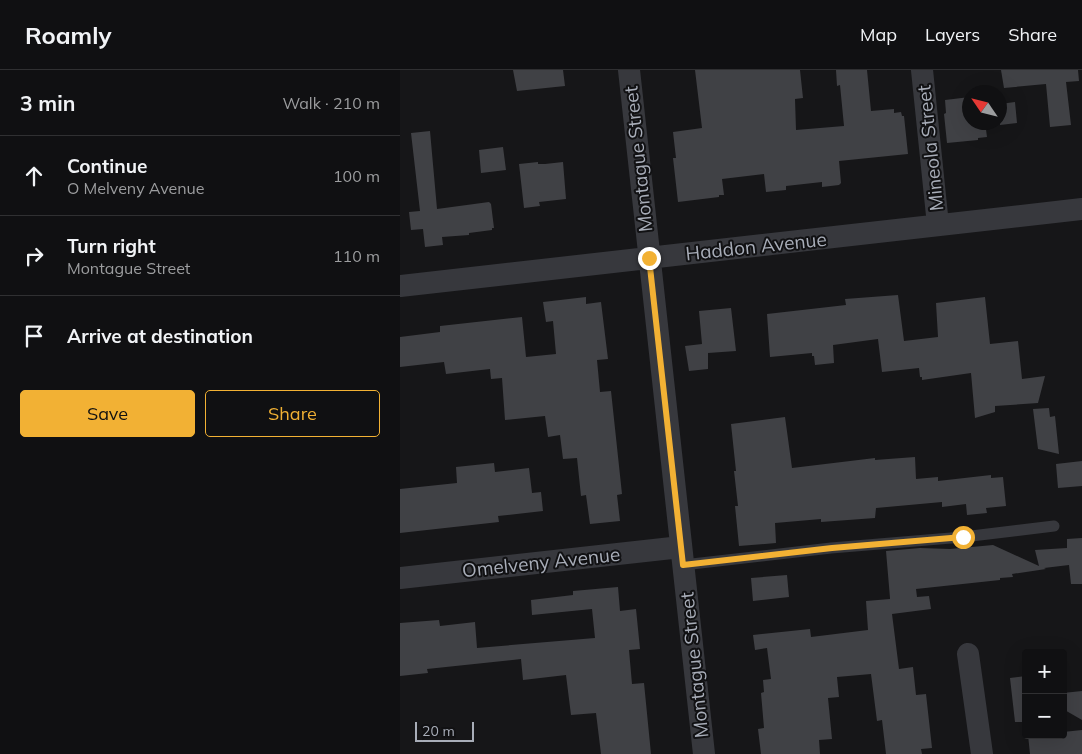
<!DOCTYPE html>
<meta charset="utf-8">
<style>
:root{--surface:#101012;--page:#1e1e20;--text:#f1f3f6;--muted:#9c9d9f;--line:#303032;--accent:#f2b134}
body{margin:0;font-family:Mulish,sans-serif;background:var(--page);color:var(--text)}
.controls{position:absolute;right:15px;bottom:15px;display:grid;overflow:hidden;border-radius:5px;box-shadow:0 5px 20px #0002}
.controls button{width:45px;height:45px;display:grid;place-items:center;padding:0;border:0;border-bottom:1px solid var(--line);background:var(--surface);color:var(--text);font:25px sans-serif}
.compass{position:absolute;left:562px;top:15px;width:45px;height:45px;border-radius:50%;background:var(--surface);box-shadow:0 5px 20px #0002;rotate:305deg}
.scale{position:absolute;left:15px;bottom:12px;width:59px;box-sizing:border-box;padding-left:5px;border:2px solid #a8adb8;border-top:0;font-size:14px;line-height:18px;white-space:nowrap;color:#a8adb8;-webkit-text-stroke:4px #111113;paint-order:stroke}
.stop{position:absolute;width:15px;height:15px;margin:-11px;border:4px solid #f2b134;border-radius:50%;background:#fff}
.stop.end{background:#f2b134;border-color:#fff;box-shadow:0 1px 5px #0008}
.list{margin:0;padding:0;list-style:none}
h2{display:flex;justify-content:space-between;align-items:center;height:65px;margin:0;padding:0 20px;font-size:21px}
h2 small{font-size:16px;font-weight:400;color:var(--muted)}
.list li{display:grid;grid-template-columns:32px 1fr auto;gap:15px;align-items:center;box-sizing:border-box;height:80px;padding:0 20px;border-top:1px solid var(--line)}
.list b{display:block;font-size:19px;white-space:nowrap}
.list p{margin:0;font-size:16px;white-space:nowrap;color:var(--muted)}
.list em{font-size:16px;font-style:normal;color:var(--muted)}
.actions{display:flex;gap:10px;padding:15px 20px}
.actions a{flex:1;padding:11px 0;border:1px solid var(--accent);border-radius:5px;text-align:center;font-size:18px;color:var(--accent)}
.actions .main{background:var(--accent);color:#111}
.icon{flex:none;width:28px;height:28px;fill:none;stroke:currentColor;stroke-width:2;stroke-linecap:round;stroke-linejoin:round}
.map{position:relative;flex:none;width:682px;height:684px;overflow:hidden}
header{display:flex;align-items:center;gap:30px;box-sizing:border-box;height:70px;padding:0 25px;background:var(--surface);border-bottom:1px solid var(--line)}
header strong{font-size:24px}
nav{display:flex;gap:28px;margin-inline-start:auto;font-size:18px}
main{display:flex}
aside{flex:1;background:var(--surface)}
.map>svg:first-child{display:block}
</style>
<header>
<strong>Roamly</strong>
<nav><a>Map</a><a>Layers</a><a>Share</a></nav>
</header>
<main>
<aside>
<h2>3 min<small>Walk · 210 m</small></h2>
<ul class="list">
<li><svg class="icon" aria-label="ahead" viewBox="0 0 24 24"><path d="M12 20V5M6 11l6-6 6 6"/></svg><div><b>Continue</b><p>O Melveny Avenue</p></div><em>100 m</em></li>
<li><svg class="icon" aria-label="right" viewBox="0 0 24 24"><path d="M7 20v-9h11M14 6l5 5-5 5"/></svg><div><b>Turn right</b><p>Montague Street</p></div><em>110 m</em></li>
<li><svg class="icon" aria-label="arrive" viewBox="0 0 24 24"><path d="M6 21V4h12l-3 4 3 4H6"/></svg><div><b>Arrive at destination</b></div></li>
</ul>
<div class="actions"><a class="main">Save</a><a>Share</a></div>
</aside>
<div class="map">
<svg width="682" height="684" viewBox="0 0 682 684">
<rect width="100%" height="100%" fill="#161618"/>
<path fill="#404145" d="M113,0H163L165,16L117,21Z
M295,0H400L403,28L395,29L396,60L444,56L440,15L437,16L436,0H467L471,41L494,39V43L501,42L502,46H504L508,84L439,91L441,113L439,115L422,117V112L386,116V120L366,122L364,104L322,109L324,125H319V127L278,132L273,88H276L273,62L302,58Z
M601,0H678L679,11L666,12L671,55L650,57L646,14L604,18Z
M570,27V52H585L587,67L578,68V70L547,73L544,44L546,43L545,30Z
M615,32L617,53L600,55V34Z
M30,61L37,139L89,132L91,134L94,158H92V160L69,163V165L42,167L43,175L25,177L23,159L11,160L9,142L20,141L11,63Z
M103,77L106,100L81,103L79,80Z
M138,92V94H145L163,92L166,129L139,132L140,136L124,138L119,94Z
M498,225L504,271L538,267L536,233L585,227L590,274L618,271L622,309L645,306L638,333L595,336V342L575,348L571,303L522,310V307H520L519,298L482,302L478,269L433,275L434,293L415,295L414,286H412V283L370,287L367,244L446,235L445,229Z
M186,227V234L201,232L208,289L197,290L200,322L211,321L222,424L217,425L220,451L190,454L186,425L181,426L177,388L163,389L160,365L148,367L145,346L105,350L102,308L91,309L90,299L46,304L44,292L0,297V267L40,262V256L122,247L126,287L156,284L153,251L146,252L143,232Z
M331,238L336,281L308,283V299L289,301L285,276L302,274L299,241Z
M649,338L650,347L655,346L659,384L638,379L633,339Z
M385,347L392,398L475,388V390L515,387L516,409L538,407V411L591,405V408L603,407L606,436L586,438L587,443L567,445L566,434L542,437V432L476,438L475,448L421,452V449L375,453L376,473L339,476L335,436H338L334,401H336L331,354Z
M682,391V416L658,418L656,394Z
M94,393L95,402L129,398L132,423L141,422L143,441L98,446L99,452L0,463V419L57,413L56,397Z
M682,468V514H671L669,495L644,498L646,499L612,504L613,507L600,508V510L516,519L517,527L529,526L531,539L492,544L499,599L513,597L516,625L526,624L532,678L521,679L522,684H486L482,650L477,651L471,604L437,607L439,627L428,628L432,669L419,670L420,684H361L358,659L364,658L361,623L364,622L363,610L371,609L367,578L355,580L353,565L410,559L411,567L468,560L466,531L490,529V528L486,481L520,478L550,479L593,475L639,496L635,480L667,478V469Z
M387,505L389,527L353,531L351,508Z
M218,517L220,541L236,539L240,579L229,580L232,614L244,613L251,684H201L196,643L171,645L166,605L123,610L121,589L27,599L28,603L0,606V553L39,550L40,556L75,552L77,578L195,568L192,539L132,545L131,530L173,525V521Z
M626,606V652H615L610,608Z
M682,621V650L663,639V623Z
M682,660V684H630L628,665H663V662Z"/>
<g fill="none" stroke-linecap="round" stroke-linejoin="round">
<path stroke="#37383d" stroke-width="11" d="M283,495L431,478L563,467L654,456"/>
<path stroke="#37383d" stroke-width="22" d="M229,0L304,684
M522,0L538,155
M0,216L682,139
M0,508L281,477
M568,584L582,684"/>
</g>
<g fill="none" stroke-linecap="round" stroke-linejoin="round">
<path stroke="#f2b134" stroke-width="6" d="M249,188L283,495L432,478L563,467"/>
</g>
<g text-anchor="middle" stroke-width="4" stroke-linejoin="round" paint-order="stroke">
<g font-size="19" fill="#a8adb8" stroke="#111113">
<text transform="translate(530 78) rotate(-96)" y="7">Mineola Street</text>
<text transform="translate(238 89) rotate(-96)" y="7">Montague Street</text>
<text transform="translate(356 176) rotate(-6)" y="7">Haddon Avenue</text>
<text transform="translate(141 492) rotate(-6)" y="7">Omelveny Avenue</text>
<text transform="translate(294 595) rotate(-96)" y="7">Montague Street</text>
</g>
</g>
</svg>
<div class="controls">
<button>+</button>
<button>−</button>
</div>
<svg class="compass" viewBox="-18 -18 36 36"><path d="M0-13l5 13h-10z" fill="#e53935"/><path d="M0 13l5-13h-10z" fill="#9c9d9f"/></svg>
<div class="scale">20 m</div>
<div class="stop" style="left:563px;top:467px"></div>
<div class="stop end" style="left:249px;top:188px"></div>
</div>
</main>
